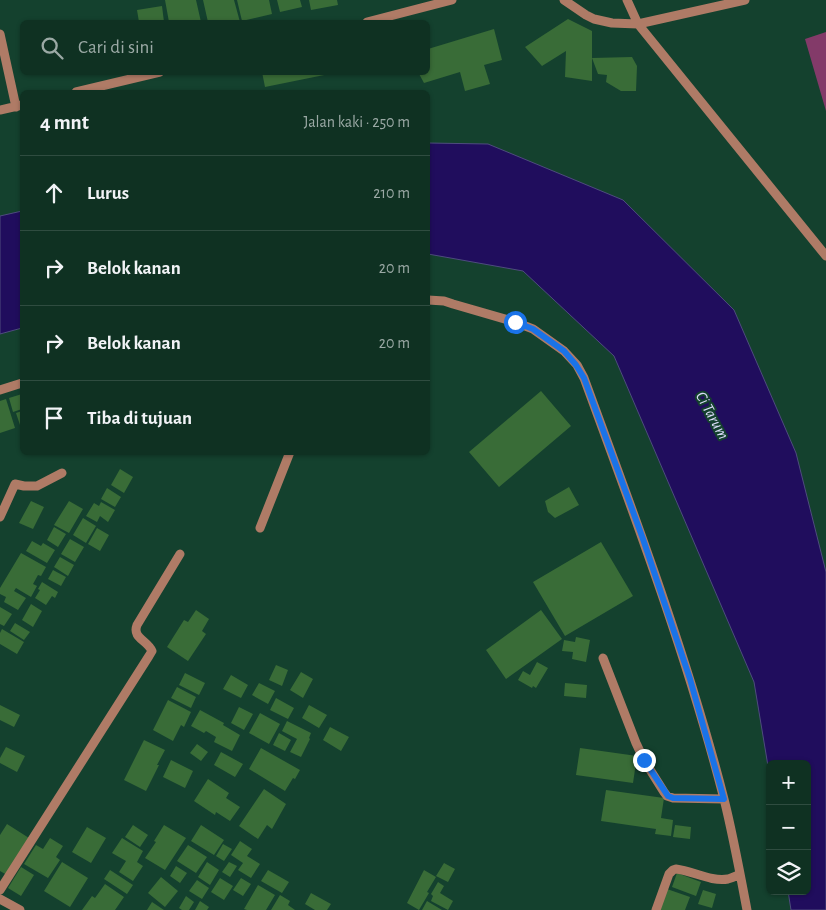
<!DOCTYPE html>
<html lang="id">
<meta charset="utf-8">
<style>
:root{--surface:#0f3122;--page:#18392a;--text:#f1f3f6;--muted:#9ba9a5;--line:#2f4c40}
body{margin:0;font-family:"Alegreya Sans",sans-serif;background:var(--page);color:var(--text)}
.controls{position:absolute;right:15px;bottom:15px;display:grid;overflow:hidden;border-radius:8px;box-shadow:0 1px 4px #0004}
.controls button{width:45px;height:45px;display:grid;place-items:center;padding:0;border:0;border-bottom:1px solid var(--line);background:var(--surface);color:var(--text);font:25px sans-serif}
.stop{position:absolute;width:15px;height:15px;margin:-11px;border:4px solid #1a73e8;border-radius:50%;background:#fff}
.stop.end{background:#1a73e8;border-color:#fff;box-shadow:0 1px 5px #0008}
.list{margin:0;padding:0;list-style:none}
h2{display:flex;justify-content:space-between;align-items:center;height:65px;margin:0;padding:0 20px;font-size:21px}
h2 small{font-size:16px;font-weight:400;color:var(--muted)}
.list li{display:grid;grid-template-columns:32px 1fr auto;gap:15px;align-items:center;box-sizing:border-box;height:75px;padding:0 20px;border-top:1px solid var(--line)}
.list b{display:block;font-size:19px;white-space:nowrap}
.list em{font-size:16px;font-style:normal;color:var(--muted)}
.icon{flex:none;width:28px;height:28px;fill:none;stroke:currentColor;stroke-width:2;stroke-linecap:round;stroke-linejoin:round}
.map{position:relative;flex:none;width:826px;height:910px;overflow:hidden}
.search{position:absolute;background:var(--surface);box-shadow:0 1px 4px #0004;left:20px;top:20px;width:410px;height:55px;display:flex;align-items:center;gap:12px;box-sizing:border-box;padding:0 18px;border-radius:8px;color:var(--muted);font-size:19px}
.panel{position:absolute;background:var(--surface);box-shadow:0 1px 4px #0004;left:20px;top:90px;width:410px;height:365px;border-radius:8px}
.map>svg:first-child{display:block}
</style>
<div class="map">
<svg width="826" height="910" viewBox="0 0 826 910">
<rect width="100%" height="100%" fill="#14412e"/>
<path fill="#833a69" d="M826,32V111L805,39Z"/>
<path fill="#200d5d" stroke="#4e4c7e" d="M428,143L488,144L623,200L734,310L796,453L826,572V910H791L788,891H807V764H770V778L754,682L614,356L523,271L428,254Z
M22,211V328L0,334V216Z"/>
<path fill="#396c37" d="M165,0H196L201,22H169Z
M203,0H234L240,22H208Z
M237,0H269L272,14L242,21Z
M277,0H300L302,7L280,12Z
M309,0H337L338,5L311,10Z
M162,6L164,22H139L137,10Z
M568,19L592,31V58L632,57L637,66L636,91H621L606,82L607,75L598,74L592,58V81L565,77L566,51L542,66L525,47Z
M494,29L502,60L484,65L490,84L465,91L460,72L424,83L418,72H428V49Z
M262,72H334V73L265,87Z
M541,391L571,426L499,487L469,452Z
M22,394V409L13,412L9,398Z
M6,399L15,428L0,433V401Z
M22,411V431L16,413Z
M120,469L133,477L124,493L111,485Z
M569,487L579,505L555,518L548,512L545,501Z
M107,488L121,497L115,507L101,499Z
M31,501L44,507L33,529L19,523Z
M69,501L83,509L69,533L54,525Z
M101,502L115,510L108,522L100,516L97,522L86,516L94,503L99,506Z
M83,518L96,526L86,543L73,535Z
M54,527L66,534L58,547L47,540Z
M97,528L109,535L100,551L88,544Z
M70,539L84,547L75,562L61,554Z
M32,541L41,546L43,543L55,550L47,563L26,551Z
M601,542L633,596L565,636L533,582Z
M21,553L46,567L41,576L38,575L33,584L37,586L31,597L16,588L14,591L26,598L18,610L4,602L6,597L0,594V588Z
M60,557L74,565L68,576L54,567Z
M53,570L66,577L61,586L48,579Z
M42,582L58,592L55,598L52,596L46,605L35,598L40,590L38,589Z
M31,604L42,611L33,627L22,620Z
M0,607L12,614L4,626L0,624Z
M196,610L209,619L202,631L206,634L188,661L167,647L184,620L188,622Z
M541,610L562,639L506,679L486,650Z
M15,623L30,632L24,640L10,631Z
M2,629L24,642L17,654L0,644V633Z
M576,637L590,640L586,662L572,659L573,652L562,651L564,640L575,642Z
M537,662L548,668L536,688L533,686L532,688L518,680L523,671L530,675Z
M276,665L288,670L282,686L269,680Z
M301,672L313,679L303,698L290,690Z
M185,673L205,683L199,695L179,685Z
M231,675L248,685L241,698L223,689Z
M259,683L275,691L268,704L252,695Z
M565,683L587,685L586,698L564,696Z
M177,687L196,697L191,708L171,698Z
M276,698L294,708L288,719L270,710Z
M168,700L191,712L184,727L181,725L173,741L153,730Z
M0,705L20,715L14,727L0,720Z
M309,705L327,715L319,728L302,718Z
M239,707L253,714L244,730L231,723Z
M200,710L224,723L223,725L240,735L232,751L214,742L216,737L206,731L204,733L191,726Z
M260,713L280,724L269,744L249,733Z
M287,721L311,733L309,738L310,739L301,757L290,752L297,739L282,731Z
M330,727L349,737L341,751L323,740Z
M279,733L291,740L285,751L273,745Z
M144,740L165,750L157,765H159L146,791L124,780Z
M197,744L208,752L201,761L190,753Z
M6,747L25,756L17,772L0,763V758Z
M261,748L300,770L295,779L293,778L285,791L249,769Z
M580,748L637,756L633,783L576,775Z
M221,752L243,764L235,777L214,765Z
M171,760L193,771L185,788L163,777Z
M208,779L229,793L226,798L240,807L230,821L216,812L215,815L194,801Z
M264,789L286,804L272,829L267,825L258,839L239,826Z
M606,790L664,798L661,818L673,820L671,836L655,834L656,829L601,821Z
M7,824L29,838L7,875L0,871V835Z
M133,825L148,835L140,847L125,837Z
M164,825L186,838L165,870L145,858L156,842L154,841Z
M201,825L224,840L214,855L191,841Z
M675,825L691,827L690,839L673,837Z
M87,827L106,838L91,863L72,852Z
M50,838L63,846L56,857L60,860L48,878L24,864L36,845L43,849Z
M122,838L143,851L137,862L143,866L133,881L119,872L126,861L112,853Z
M240,841L252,849L247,856L260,864L251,878L238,870L243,863L231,855Z
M223,844L232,849L224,861L216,856Z
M188,845L207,857L196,873L177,861Z
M62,862L88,878L70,907L44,891Z
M207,862L219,870L210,885L198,877Z
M229,862L237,866L230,877L222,872Z
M444,863L455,869L448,882L436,876Z
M176,866L187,873L180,883L170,876Z
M21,867L34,875L21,896L8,888Z
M110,870L133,885L127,894L104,879Z
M268,870L289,882L282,893L261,881Z
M424,870L436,877L427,892L429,893L419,910L407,903Z
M677,873L701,882L696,896L672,887Z
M161,877L178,891L165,907L148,893Z
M220,878L233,886L224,900L211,892Z
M241,878L251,884L243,896L233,890Z
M197,880L209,888L202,899L189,891Z
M438,882L444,886L440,893L453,901L448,910L431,901L433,896L431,894Z
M105,884L124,897L115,910H82L92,896L95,898Z
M258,885L275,895L266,910H247L244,909Z
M667,889L690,897L685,910H660Z
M703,890L716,894L712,908L698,904Z
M311,893L331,904L327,910H315L305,904Z
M280,895L290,901L288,905L295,910H271Z
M186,896L194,902L189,910H182L179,908Z
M200,901L209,907L207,910H195Z
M427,901L442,910H422Z
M152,902L164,910H147Z"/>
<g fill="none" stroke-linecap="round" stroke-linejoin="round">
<path stroke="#af7b66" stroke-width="9" d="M564,0L586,15L594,19L612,23L638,24L745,0
M627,0L638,24L826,256
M367,22L452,0
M0,34L16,107
M76,92L160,72
M0,110L22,105
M428,300L444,301L453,304L515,322L533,329L564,351L577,365L584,378C635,517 687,655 724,799C733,835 740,873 747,910
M0,390L22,383
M0,517L15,484L24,486H37L62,473
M260,528L290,452
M603,658L636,743L644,760L664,792L667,796L673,798L724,799
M0,890L149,656L152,651C147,640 132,638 137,625L180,554
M0,899L20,910
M656,910L669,874L673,870L676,869C693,871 711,882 728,879C732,878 736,876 740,874"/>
</g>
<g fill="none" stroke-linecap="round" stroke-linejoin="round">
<path stroke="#1a73e8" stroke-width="6" d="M515,322L533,329L564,351L576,365L584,378L643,539L690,679L724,799L673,798L668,796L644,760"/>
</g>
<g text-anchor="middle" stroke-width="4" stroke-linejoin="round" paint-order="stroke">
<g font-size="16" font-style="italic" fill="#d9dbf7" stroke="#14412e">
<text transform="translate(713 415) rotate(61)" y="6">Ci Tarum</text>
</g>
</g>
</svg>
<div class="controls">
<button>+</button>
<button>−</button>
<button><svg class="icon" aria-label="layers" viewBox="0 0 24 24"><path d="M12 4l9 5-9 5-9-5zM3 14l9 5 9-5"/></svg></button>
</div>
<div class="stop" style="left:515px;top:322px"></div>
<div class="stop end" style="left:644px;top:760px"></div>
<div class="search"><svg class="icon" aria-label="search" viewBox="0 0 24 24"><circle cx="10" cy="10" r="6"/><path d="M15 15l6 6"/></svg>Cari di sini</div>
<section class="panel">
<h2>4 mnt<small>Jalan kaki · 250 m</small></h2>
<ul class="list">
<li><svg class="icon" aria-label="ahead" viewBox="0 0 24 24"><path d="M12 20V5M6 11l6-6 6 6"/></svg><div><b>Lurus</b></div><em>210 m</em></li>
<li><svg class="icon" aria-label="right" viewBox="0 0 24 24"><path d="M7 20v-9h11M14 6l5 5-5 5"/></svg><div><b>Belok kanan</b></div><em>20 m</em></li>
<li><svg class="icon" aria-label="right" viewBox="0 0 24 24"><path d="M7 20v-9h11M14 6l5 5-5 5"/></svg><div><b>Belok kanan</b></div><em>20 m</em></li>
<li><svg class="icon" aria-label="arrive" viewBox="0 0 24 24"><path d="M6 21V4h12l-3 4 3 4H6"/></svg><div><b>Tiba di tujuan</b></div></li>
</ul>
</section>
</div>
